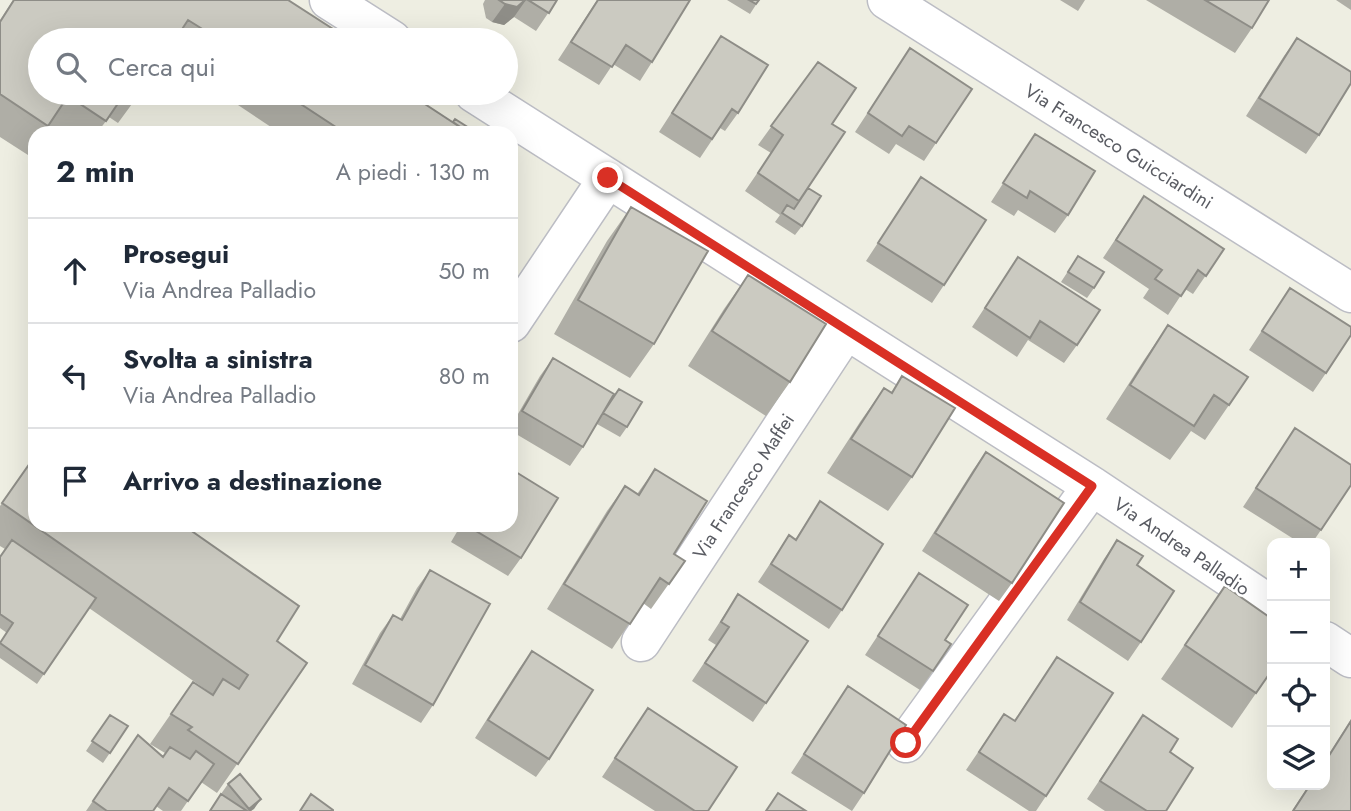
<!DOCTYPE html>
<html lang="it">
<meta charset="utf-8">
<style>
:root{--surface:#fff;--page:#f6f6f7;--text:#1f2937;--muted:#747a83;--line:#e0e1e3}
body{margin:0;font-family:Jost,sans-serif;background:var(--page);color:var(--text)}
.controls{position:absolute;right:21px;bottom:21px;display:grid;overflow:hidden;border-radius:14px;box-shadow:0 7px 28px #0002}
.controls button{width:63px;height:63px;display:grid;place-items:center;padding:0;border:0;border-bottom:2px solid var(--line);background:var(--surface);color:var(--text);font:35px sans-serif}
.stop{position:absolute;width:21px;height:21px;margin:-16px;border:5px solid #d93025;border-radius:50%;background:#fff}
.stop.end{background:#d93025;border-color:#fff;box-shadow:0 2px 7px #0008}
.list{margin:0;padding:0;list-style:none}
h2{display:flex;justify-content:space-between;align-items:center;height:91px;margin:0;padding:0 28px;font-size:30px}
h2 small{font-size:23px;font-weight:400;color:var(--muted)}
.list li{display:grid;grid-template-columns:46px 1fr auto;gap:21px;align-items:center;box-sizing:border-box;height:105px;padding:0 28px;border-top:2px solid var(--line)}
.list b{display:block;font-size:26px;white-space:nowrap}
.list p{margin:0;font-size:23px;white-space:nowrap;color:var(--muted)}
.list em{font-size:23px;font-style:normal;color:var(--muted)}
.icon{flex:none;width:38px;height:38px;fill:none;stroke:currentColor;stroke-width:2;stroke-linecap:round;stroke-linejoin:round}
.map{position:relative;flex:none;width:1351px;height:811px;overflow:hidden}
.search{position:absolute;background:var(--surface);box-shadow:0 7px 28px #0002;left:28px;top:28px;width:490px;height:77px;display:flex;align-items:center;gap:18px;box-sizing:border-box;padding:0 24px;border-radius:38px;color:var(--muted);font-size:26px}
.panel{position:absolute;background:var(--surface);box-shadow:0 7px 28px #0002;left:28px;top:126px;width:490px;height:406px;border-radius:21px}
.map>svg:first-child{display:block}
</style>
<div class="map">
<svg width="1351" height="811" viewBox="0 0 1351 811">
<rect width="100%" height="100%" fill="#eeeee2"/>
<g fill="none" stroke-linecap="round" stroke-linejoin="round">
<g stroke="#bcbdc4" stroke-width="41">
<path id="minor" d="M329,0L392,40
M474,93L1092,486L1272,606
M511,323L608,178
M1325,641L1351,658
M641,642L846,330
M906,743L1092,486"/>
</g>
<g stroke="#bcbdc4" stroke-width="41">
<path id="tertiary" d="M887,0L1351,293"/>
</g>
<use href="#minor" stroke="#fff" stroke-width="38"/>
<use href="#tertiary" stroke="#fff" stroke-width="38"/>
</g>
<path fill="#afaea6" d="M13,0H264L350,40H40V93H140L118,123L109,117L97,133H59L48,126L43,133H35V145L28,155L0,137V20Z
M485,0H557L536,31L514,17L504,25L492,22L486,18L483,4Z
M597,0H690L652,62L640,81L613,64L599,85L558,60Z
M727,0H759L750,14Z
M1060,0H1085L1078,11Z
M1146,0H1269L1252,28L1235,53Z
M1336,0H1351V10Z
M721,36L738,113L725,131L720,128L700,158L659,132Z
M1297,38L1319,135L1306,154L1246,116L1284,56Z
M910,48L936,143L924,161L896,144L889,154L855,132Z
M818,62L832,124L808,188L802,226L795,235L775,222L780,215L745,191L771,153L758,145Z
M220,93H408L453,122L477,133H280Z
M1035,134L1068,215L1055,233L1018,210L1014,216L991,202Z
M921,177L944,285L932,303L866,261Z
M1144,196L1224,249L1193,294L1185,289L1168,315L1143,298L1149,289L1103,258Z
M631,207L654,344L630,378L554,334L607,241Z
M1078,256L1094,288L1087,298L1061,282Z
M1018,257L1077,345L1064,363L1028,340L1017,357L972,327Z
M748,275L790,382L766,416L688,366L724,309Z
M1290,288L1326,373L1313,392L1249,350Z
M1168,325L1229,405L1205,440L1191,431L1170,460L1106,419L1144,360Z
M553,358L608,404L627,427L620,437L597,424L583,447L570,466L511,431V426L540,376Z
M902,376L912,477L888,511L827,473L860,422L884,388L891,393Z
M1295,428L1321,530L1312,543H1300L1243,507Z
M986,452L1012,583L999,601L922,551L973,470Z
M35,456L277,641L307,663L217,793L201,782L181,811H163L156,806L153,811H86L138,735L163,756L165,753L150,744L193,682L212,694L89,608L37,684L0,658V643L7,633L0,628V557L5,549L0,546V506Z
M655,469L674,554L685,561L651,609L643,603L612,649L547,609L607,511L625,486L637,494Z
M820,501L842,610L829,629L758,582L789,535L795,540Z
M461,525H511L521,558L508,576L451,542Z
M1117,540L1137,565L1141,642L1128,661L1067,620L1104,559Z
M430,570L433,705L421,723L352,684L380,633L393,615L400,619L417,588Z
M919,573L945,640L933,671L920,690L865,655Z
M1225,586L1272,670L1232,728L1161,679Z
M738,594L766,703L753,722L692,681L716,645L708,640Z
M532,651L549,759L536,777L475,738L519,669Z
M1057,657L1046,796L1036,811H1029L966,770L1004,714L1014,721Z
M848,686L864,793L852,811L791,773Z
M648,708L708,811H655L602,777Z
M110,715L128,726L103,763L86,751Z
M1143,715L1170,752L1166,811H1105L1087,799Z
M1351,719V811H1292L1309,785H1325V760Z
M228,784L261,799L251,811H209Z"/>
<path fill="#8e8d87" d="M526,0L514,17L504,25L492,22L505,4Z
M261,799L254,809L251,811H248Z"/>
<path fill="#cbcac1" stroke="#8e8d87" stroke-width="2" d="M14,0H288L350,40H220L188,20L175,40H40V93H125L106,121L68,96L48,126L0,94V22Z
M499,0H525L517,7L505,4Z
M528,0H557L549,13Z
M598,0H690L652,62L626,45L612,67L571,42Z
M749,0H759L756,4Z
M1205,0H1269L1252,28Z
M721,36L768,65L738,113L732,109L712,139L672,113Z
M1297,38L1351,72V83L1319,135L1259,98Z
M910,48L972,89L936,143L909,126L902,136L868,113Z
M818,62L856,88L832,124L845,132L799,201L758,173L783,135L771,126Z
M284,93H408L469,133H345Z
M455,119L477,133H469L453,122Z
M1035,134L1095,171L1068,215L1030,191L1027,198L1003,183Z
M921,177L986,220L944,285L878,243Z
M808,188L821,196L802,226L782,213L787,205L794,209Z
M1144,196L1224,249L1206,276L1198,270L1181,296L1155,279L1162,270L1116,240Z
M631,207L708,251L654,344L578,300Z
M1078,256L1104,272L1094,288L1068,272Z
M1018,257L1100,310L1077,345L1040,321L1030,338L985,308Z
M748,275L826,324L790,382L712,331Z
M1290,288L1351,327V335L1326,373L1262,331Z
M1168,325L1248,377L1229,405L1214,395L1194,426L1130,385Z
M553,358L614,394L583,447L522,411Z
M902,376L955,408L912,477L851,439L884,388L892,393Z
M619,389L642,402L627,427L603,413Z
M1295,428L1351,465V485L1321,530L1256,488Z
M986,452L1064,503L1012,583L935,533Z
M35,456V525H183L299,606L277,641L307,663L238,764L188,730L192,727L171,714L193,682L213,695L223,679L239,689L248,675L2,503Z
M511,469L558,498L521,558L466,525H511Z
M655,469L707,501L674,554L685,561L669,584L660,578L630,624L564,584L625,486L639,495Z
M820,501L883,544L842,610L771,564L789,535L796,540Z
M12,540L96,598L44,674L0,643L13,623L0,614V557Z
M1117,540L1143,556L1137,565L1174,591L1141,642L1080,602Z
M430,570L490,604L433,705L365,665L393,615L402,620Z
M919,573L968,605L945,640L951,644L933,671L878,636Z
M1225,586L1272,619V655L1268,661L1272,665V670L1256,693L1185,645Z
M738,594L808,641L766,703L705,663L729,627L721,622Z
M532,651L593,690L549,759L488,720Z
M1057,657L1113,693L1046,796L979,752L1004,714L1015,721Z
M848,686L906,725L864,793L804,754Z
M648,708L737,767L708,811H695L615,758Z
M110,715L128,726L110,753L92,741Z
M1143,715L1178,739L1170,752L1193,768L1166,811H1147L1100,781Z
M1351,721V811H1293L1310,785H1325V762Z
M138,735L163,757L170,747L190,759L196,751L214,764L188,801L169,788L153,811H107L93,801Z
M240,774L261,799L249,809L228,784Z
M778,793L806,811H766Z
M221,794L247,811H210Z
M311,794L333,810V811H300Z"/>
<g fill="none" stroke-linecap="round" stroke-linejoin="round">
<path stroke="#d93025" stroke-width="9" d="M608,178L1092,486L906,743"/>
</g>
<g text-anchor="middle" stroke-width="5" stroke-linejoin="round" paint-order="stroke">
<g font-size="19" fill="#5a5c63" stroke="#fff">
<text transform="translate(1119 146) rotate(32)" y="7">Via Francesco Guicciardini</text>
<text transform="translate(743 486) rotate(-57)" y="7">Via Francesco Maffei</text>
<text transform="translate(1182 546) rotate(34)" y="7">Via Andrea Palladio</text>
</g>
</g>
</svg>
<div class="controls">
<button>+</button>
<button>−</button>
<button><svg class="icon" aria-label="locate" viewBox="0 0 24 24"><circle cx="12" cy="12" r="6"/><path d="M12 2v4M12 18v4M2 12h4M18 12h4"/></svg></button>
<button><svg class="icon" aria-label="layers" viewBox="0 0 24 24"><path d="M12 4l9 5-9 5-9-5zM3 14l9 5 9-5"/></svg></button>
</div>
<div class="stop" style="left:906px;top:743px"></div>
<div class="stop end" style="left:608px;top:178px"></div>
<div class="search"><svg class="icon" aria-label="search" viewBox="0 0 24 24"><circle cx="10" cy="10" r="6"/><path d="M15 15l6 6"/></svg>Cerca qui</div>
<section class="panel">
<h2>2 min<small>A piedi · 130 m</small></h2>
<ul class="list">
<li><svg class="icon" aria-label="ahead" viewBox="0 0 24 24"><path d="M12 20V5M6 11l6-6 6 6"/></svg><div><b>Prosegui</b><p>Via Andrea Palladio</p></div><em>50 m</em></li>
<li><svg class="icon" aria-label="left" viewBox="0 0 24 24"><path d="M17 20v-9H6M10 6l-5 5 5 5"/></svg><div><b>Svolta a sinistra</b><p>Via Andrea Palladio</p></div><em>80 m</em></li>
<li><svg class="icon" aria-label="arrive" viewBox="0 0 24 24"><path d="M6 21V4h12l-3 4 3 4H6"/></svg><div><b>Arrivo a destinazione</b></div></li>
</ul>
</section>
</div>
